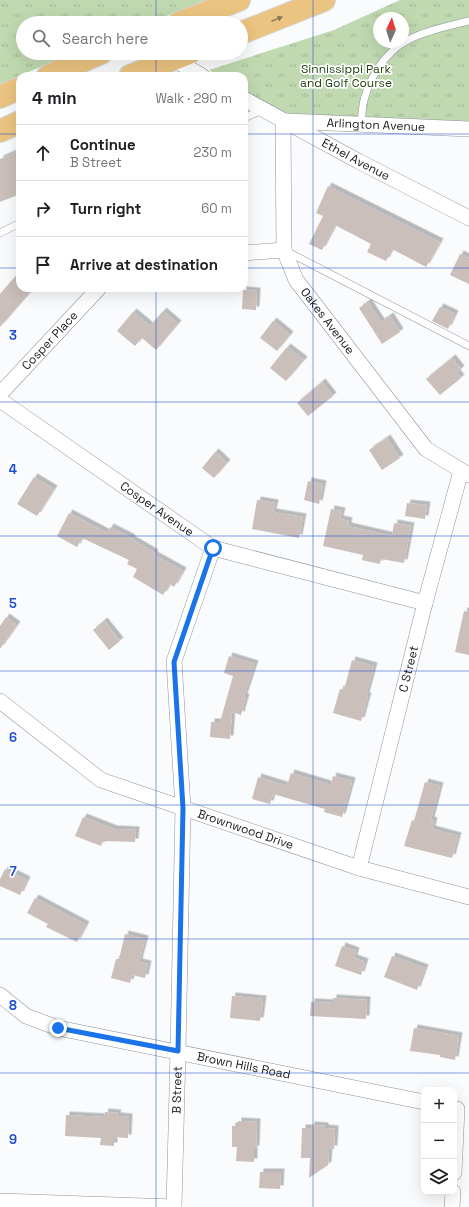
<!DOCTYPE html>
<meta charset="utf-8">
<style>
:root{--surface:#fff;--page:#f2f2f2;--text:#202124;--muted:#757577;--line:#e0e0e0}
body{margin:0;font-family:"Space Grotesk",sans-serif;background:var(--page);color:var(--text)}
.controls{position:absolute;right:12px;bottom:12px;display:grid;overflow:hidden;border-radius:8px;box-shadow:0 4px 16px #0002}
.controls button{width:36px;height:36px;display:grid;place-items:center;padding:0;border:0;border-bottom:1px solid var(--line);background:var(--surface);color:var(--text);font:20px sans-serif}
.compass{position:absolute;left:373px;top:12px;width:36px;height:36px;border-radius:50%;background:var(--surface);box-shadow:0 4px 16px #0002;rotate:4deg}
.stop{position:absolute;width:12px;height:12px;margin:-9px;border:3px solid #1a73e8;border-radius:50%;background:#fff}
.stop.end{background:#1a73e8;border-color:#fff;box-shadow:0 1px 4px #0008}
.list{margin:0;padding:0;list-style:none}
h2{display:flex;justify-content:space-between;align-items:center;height:52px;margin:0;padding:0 16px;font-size:17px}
h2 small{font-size:13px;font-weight:400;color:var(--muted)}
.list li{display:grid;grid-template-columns:26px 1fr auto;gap:12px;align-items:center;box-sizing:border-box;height:56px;padding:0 16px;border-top:1px solid var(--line)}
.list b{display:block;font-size:15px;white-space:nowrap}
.list p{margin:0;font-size:13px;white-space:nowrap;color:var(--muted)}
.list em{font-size:13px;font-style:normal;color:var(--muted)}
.icon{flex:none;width:22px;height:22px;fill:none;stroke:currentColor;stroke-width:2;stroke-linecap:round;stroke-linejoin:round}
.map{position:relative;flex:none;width:469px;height:1207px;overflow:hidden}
.search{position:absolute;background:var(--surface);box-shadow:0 4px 16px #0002;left:16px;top:16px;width:232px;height:44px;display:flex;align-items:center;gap:10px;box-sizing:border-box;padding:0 14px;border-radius:22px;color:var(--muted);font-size:15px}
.panel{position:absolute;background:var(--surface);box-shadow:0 4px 16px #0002;left:16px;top:72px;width:232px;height:220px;border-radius:12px}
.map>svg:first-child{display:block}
</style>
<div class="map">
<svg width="469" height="1207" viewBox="0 0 469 1207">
<defs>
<pattern id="park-tufts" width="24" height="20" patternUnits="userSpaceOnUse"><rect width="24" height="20" fill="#c0d9b0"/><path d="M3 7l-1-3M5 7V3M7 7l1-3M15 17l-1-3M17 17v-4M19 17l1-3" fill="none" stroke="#a4ba97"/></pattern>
<filter id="shadow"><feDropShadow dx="3.5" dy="-3.5" stdDeviation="0" flood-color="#0004"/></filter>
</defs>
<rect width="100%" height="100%" fill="#fafbfd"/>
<path fill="url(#park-tufts)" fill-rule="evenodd" d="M0,0H207L149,23H23V53H73L0,84Z
M400,0H469V129L283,121L244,94V76H218L209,70L334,30ZM379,18H403V42H379Z"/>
<path fill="#cabfba" filter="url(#shadow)" d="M20,150V194L0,202V159Z
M328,186L440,242L426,267L392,249L386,261L367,252L371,244L335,225L322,250L309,244L323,216L316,213Z
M460,254L469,258V284L450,275Z
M20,271V288H34L0,327V294Z
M243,290L257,291L256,310L242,309Z
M368,302L381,322L390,316L400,332L382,344L359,308Z
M440,307L455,314L448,329L432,321Z
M163,311L178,324L156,350L142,338L135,346L117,331L133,312L150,326Z
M273,321L290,335L277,351L260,338Z
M287,347L304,360L286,381L270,368Z
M452,358L461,369L457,373L461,378L440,395L426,379Z
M322,382L333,396L308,416L297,403Z
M387,438L400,458L382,470L369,450Z
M215,452L227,463L214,478L202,468Z
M34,477L54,489L37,516L17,504Z
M308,481L323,484L319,504L304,500Z
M257,500L275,503L273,512L303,517L299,538L252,529Z
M407,503L427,505L425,519L405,516Z
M331,509L342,511L340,519L349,521L348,526L392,536L394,523L411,526L404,563L381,559L380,564L362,560L363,555L323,546Z
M69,513L107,533L110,527L132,538L131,539L155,553L154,555L183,571L174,587L170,584L163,595L133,577L137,569L127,564L129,560L82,538L77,547L57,536Z
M464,611L469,612V655L455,652Z
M6,617L17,625L0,649V626Z
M104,621L120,641L109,650L93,630Z
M229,656L255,664L244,697H246L241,715L232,712L230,739L210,737L211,722H220L233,676L224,673Z
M352,660L374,666L366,696H368L361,721L333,713L340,689L344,690Z
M291,773L331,785L333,776L352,781L342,817L324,812L325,809L273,794L270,804L252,799L258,777L287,786Z
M425,782L440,786L431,820L434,821L432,829L458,836L452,858L404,846L412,820L414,821Z
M83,817L114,829L136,830L135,842L103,841L101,846L75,836Z
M5,869L27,880L20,895L0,886V879Z
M35,898L86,925L77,942L46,927L48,924L27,913Z
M125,934L145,939L139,962L148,964L145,978L132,975L130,983L111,978L116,959H119Z
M342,946L356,951L354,958L365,962L361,975L335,966Z
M392,956L425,968L417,990L384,977Z
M232,996L263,999L260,1021L230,1018Z
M333,998L367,1000L366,1019L310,1016L311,1002L333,1003Z
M414,1028L459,1036L455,1060L440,1057V1055L410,1051Z
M105,1112L118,1113L117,1116L129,1117L128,1138L114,1137V1146L100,1145L101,1138L65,1136L66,1115L104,1117Z
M238,1121L257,1122L256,1149H254V1162L236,1161L237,1147H232V1126H238Z
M311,1125L325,1126V1128L335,1129L334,1149H329L328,1165L309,1178L310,1158H301L302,1128H311Z
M260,1172H281L280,1189L259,1188Z"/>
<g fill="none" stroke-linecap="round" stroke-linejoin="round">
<g stroke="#8e949c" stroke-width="8">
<path id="lane" d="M244,118L262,110
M361,124C362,116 362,108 364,100C372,71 390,45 419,35C435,29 452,25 469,21
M0,233L20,223
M286,251L469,346"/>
</g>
<g stroke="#8e949c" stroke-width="16">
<g id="street">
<path d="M172,54L173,59L202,76"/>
<path id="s1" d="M244,99L358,161L469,218"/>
<path id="s2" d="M283,121L284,250L296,280L426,449L469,475"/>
<path id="s3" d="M286,121L469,129"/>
<path d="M244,253L284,250"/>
<path id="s4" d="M0,394L99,288"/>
<path id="s5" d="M0,400L213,548L425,603"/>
<path id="s6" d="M0,701L101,780L359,868L469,897"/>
<path id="s7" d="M359,868L425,603L461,471"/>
<path id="s8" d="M0,995L26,1016L58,1028L424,1102"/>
<path d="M454,1109H457L454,1173"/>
<path d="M0,1201L174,1207"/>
<path id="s9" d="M174,1207L178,1051L183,808L174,661L213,548"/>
<path d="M452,1207L453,1192"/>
</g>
</g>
<g stroke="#d5d6d6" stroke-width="24">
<path id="primary" d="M179,23L239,0
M241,33L324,0
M48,76L101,53
M130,76L189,53
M0,97L20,88
M0,131L20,122"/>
</g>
<use href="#lane" stroke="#fff" stroke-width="7"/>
<use href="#street" stroke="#fff" stroke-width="15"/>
<use href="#primary" stroke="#ecc481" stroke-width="22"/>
</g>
<defs><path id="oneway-solid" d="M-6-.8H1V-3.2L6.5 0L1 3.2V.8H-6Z"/></defs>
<use fill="#8c7754" href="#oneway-solid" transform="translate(277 19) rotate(-22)"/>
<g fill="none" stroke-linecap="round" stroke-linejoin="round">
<path stroke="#1a73e8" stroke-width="5" d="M58,1028L178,1051L183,808L174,662L213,548"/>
</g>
<path fill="none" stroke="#1d4ed8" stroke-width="1" stroke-opacity="0.55" d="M156,0V23M313,0V1207M156,53V76M0,134H20M244,134H469M0,268H20M244,268H469M156,288V1207M0,402H469M0,536H469M0,671H469M0,805H469M0,939H469M0,1073H469"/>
<g text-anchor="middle" stroke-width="3.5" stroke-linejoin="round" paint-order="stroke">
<g font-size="12" fill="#274112" stroke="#fff">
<text x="346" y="73">Sinnissippi Park<tspan x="346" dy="14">and Golf Course</tspan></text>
</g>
<g font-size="12" fill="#17191d" stroke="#fff">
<text dy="4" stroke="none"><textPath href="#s3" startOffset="90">Arlington Avenue</textPath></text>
<text dy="4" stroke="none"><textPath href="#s1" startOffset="127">Ethel Avenue</textPath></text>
<text dy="4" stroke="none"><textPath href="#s2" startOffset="213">Oakes Avenue</textPath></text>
<text dy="4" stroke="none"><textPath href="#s4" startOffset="73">Cosper Place</textPath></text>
<text dy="4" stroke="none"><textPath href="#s5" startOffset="191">Cosper Avenue</textPath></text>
<text dy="4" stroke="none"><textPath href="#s7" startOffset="205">C Street</textPath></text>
<text dy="4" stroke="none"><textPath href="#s6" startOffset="281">Brownwood Drive</textPath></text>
<text dy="4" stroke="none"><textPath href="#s8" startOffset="257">Brown Hills Road</textPath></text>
<text dy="4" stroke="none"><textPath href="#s9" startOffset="117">B Street</textPath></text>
</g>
</g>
<g font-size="13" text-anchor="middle" font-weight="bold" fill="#1d4ed8" stroke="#fff" stroke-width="3.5" stroke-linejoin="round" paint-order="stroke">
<text x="13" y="340">3</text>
<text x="13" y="474">4</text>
<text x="13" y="608">5</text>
<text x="13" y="742">6</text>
<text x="13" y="876">7</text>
<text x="13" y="1010">8</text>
<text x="13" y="1144">9</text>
</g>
</svg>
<div class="controls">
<button>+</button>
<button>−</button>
<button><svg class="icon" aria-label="layers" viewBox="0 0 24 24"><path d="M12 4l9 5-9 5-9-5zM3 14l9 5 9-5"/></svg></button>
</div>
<svg class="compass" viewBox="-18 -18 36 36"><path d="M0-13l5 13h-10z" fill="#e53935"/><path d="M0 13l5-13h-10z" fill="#757577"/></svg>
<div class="stop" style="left:213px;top:548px"></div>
<div class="stop end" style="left:58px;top:1028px"></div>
<div class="search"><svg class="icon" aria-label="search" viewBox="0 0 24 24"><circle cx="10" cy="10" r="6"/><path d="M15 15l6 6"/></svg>Search here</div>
<section class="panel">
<h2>4 min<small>Walk · 290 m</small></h2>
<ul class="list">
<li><svg class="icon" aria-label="ahead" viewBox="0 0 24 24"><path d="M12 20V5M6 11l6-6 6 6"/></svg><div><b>Continue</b><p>B Street</p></div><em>230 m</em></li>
<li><svg class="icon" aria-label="right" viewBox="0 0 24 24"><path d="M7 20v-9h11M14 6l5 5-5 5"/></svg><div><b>Turn right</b></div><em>60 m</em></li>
<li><svg class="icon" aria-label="arrive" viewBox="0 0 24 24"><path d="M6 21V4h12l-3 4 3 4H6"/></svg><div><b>Arrive at destination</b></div></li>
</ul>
</section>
</div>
